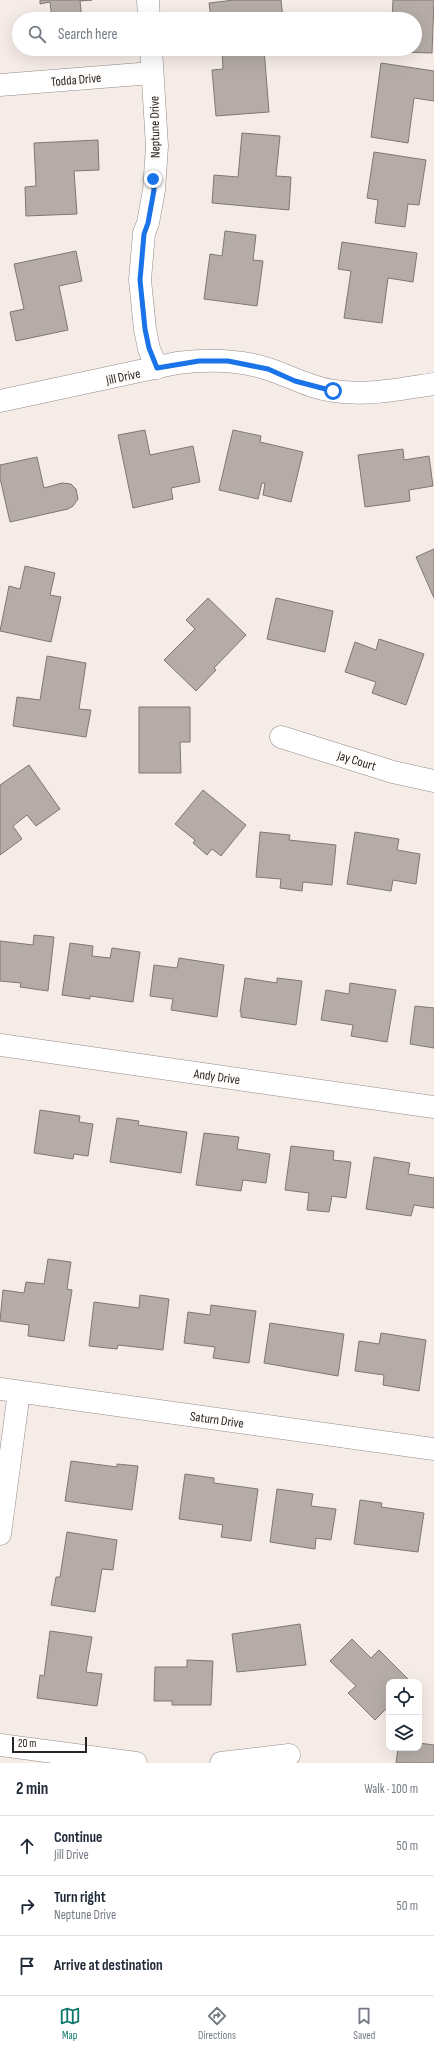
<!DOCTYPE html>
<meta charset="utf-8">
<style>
:root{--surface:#fff;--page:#f6f6f7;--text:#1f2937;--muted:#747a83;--line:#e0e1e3;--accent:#0f766e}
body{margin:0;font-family:"Sofia Sans Condensed",sans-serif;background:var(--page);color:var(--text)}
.controls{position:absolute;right:12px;bottom:12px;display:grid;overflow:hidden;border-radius:8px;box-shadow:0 4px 16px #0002}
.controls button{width:36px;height:36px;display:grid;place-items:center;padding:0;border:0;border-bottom:1px solid var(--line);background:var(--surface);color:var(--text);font:20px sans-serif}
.scale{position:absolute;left:12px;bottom:10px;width:75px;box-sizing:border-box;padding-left:4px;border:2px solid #272422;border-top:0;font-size:11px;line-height:14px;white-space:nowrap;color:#272422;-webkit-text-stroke:3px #fffbf9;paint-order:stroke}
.stop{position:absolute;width:12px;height:12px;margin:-9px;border:3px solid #1a73e8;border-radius:50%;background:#fff}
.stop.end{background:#1a73e8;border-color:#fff;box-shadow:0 1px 4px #0008}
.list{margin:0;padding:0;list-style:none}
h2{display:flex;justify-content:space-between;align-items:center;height:52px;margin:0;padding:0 16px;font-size:17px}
h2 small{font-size:13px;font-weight:400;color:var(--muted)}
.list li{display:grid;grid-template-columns:26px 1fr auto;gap:12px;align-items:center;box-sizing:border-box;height:60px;padding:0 16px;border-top:1px solid var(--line)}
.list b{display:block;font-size:15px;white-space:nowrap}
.list p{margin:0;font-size:13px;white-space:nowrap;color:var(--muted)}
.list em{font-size:13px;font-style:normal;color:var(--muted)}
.icon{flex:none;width:22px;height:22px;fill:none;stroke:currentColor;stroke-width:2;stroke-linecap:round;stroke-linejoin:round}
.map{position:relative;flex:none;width:434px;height:1763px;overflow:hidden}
.search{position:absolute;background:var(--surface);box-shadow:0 4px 16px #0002;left:12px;right:12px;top:12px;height:44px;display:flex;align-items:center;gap:10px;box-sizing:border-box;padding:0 14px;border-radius:22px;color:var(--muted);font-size:15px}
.sheet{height:232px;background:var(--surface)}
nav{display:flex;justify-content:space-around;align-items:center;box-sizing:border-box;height:56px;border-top:1px solid var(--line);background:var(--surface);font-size:11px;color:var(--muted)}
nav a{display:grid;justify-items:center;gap:2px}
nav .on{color:var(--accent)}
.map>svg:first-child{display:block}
</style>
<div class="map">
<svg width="434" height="1763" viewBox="0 0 434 1763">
<rect width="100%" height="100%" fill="#f6ece7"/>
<path fill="#b5aca8" stroke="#807773" d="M40,0H92L80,1L82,19H52L50,2L40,4Z
M281,0L283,19H211L209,3L234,0Z
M393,0H434L432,53L402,52V49H415V19H392Z
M222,49H264L269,112L216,116L212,70L223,69Z
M381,63L434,71V101L414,98L408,143L371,137Z
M242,133L280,136L276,176L291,177L289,210L212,203L214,175L238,177Z
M98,140L99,170L74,171L77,214L26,216L25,187L36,186L34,143Z
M374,152L426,160L419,205L408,204L405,227L375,223L378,200L367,198Z
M225,231L256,235L253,260L263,261L257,306L204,299L210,254L222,256Z
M342,242L417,253L413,282L388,278L382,323L344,318L351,271L338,269Z
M76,251L82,281L59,286L68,330L16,341L10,312L24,309L14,264Z
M145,430L150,455L193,446L200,482L171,488L173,499L133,508L118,435Z
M233,430L261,436L260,442L303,452L291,502L263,495L265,483H262L258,499L219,490Z
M403,449L404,460L429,456L433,486L409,490L410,501L365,507L358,455Z
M37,457L44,488L62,483L71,484L76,489L78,499L73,506L68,509L10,522L0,478V465Z
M434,549V598L416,557Z
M25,566L55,573L50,595L61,597L51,642L0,631L9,586L20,589Z
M208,598L246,635L214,668L216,670L196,691L164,660L195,629L186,620Z
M276,598L333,611L325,652L267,639Z
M379,639L424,654L406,705L372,693L376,682L345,672L355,642L376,650Z
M47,656L86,663L79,709L91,710L86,737L13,726L17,697L40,700Z
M139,707H190V742H180L181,773H139Z
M29,765L60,809L36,826L27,815L13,826L22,839L0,855V785Z
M203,790L246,825L221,856L212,849L207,855L193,843L195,840L175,824Z
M260,832L290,835L289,840L336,845L332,885L303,882L302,891L280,888L281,879L256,877Z
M355,832L399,839L397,850L420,854L416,884L393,880L391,891L347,884Z
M34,935L54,937L48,991L20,987L21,983L0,981V941L33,945Z
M70,943L93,946L92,956L110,958L112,948L140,952L133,1002L90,996V999L62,995Z
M179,958L224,965L217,1017L171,1010L173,999L150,996L154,965L177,968Z
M245,978L277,983V978L302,981L296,1025L241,1017V1012H240Z
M350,983L396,990L387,1042L351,1036L353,1025L321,1020L326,990L349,994Z
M415,1006L434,1008V1048L410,1044Z
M40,1110L80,1116L79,1122L93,1124L88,1156L74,1154L73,1159L34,1153Z
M117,1118L139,1121L138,1125L187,1132L181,1173L110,1162Z
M204,1133L239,1137L237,1149L270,1154L266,1183L243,1180L241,1191L196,1185Z
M291,1146L334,1151L333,1160L351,1162L346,1198L332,1196L329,1212L307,1210L309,1193L285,1190Z
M374,1157L410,1163L408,1174L434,1178V1208L414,1205L411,1216L366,1209Z
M48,1259L71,1262L67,1289L72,1290L64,1341L28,1336L29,1325L0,1321L3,1290L24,1293L26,1282L44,1284Z
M140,1295L169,1299L163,1350L118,1345L117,1349L89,1346L94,1302L139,1308Z
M211,1305L256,1311L249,1363L213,1358L215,1347L184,1343L188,1312L210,1315Z
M270,1323L344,1334L338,1376L264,1363Z
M381,1333L426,1340L419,1391L383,1385L384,1375L355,1371L359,1341L379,1344Z
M71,1461L117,1467V1464L138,1466L132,1510L65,1501Z
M185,1474L214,1478V1483L258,1489L251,1541L221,1537L223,1525L179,1519Z
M277,1489L313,1494L311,1506L336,1509L331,1540L316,1538L315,1549L270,1542Z
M360,1500L382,1503L381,1507L424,1513L418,1552L354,1544Z
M67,1532L117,1540L113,1570L102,1569L95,1612L51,1605L56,1577H60Z
M300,1624L306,1665L237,1672L232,1634Z
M50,1631L92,1637L86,1672L102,1674L97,1706L37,1698L40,1675L44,1676Z
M352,1639L371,1658L379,1650L411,1682H389V1706L375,1720L348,1693L356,1686L330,1661Z
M187,1660L213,1661L211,1705H172V1701H154L155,1667H187Z
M419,1743L434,1745V1763H396L398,1748H419Z"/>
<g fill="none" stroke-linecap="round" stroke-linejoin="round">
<g stroke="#948b87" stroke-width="23">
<path id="street" d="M148,0L149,19
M151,49L157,146L154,190L148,223L144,233L140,280L145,329L149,349L157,368
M0,85L152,73
M0,401L177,363C208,359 238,359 268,369C290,376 310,388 334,391C368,396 401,389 434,384
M281,737L393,772L434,781
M0,1045L434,1107
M0,1389L434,1449
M0,1534L19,1392
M0,1745L136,1763
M221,1763L289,1755"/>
</g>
<use href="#street" stroke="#fff" stroke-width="22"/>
</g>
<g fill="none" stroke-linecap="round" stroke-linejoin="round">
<path stroke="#1a73e8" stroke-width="5" d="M153,179L154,190L148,223L144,234L140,280L145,329L149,348L157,368L199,361H228L268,369L295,381L333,391"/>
</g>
<g text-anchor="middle" stroke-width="3.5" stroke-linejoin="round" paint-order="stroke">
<g font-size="13" fill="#272422" stroke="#fffbf9">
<text transform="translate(76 79) rotate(-5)" y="5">Todda Drive</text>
<text transform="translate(154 127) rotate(-91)" y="5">Neptune Drive</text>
<text transform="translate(123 376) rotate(-12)" y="5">Jill Drive</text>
<text transform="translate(357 760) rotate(17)" y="5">Jay Court</text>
<text transform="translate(217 1076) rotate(8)" y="5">Andy Drive</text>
<text transform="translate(217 1419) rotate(8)" y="5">Saturn Drive</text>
</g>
</g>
</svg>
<div class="controls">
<button><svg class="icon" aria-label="locate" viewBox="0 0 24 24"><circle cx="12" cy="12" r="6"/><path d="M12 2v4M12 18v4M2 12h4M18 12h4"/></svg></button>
<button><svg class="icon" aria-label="layers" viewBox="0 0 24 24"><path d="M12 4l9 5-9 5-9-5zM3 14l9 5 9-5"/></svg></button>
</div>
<div class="scale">20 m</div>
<div class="stop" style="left:333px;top:391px"></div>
<div class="stop end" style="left:153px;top:179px"></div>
<div class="search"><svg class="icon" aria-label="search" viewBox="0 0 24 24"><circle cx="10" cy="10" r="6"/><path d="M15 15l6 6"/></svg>Search here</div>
</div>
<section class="sheet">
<h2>2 min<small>Walk · 100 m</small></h2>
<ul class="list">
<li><svg class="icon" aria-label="ahead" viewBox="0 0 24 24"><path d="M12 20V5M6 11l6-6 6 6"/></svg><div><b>Continue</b><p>Jill Drive</p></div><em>50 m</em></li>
<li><svg class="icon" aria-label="right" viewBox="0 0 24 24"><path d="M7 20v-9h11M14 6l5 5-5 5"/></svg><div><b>Turn right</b><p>Neptune Drive</p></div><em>50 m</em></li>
<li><svg class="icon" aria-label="arrive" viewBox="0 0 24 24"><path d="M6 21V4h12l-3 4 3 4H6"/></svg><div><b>Arrive at destination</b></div></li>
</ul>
</section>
<nav>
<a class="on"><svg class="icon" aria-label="map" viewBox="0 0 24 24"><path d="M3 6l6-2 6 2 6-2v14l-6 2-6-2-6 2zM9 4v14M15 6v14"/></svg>Map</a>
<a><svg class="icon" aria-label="directions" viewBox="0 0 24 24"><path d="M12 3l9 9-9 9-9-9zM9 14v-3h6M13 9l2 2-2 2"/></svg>Directions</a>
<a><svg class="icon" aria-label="saved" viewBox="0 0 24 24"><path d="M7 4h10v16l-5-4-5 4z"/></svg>Saved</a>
</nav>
